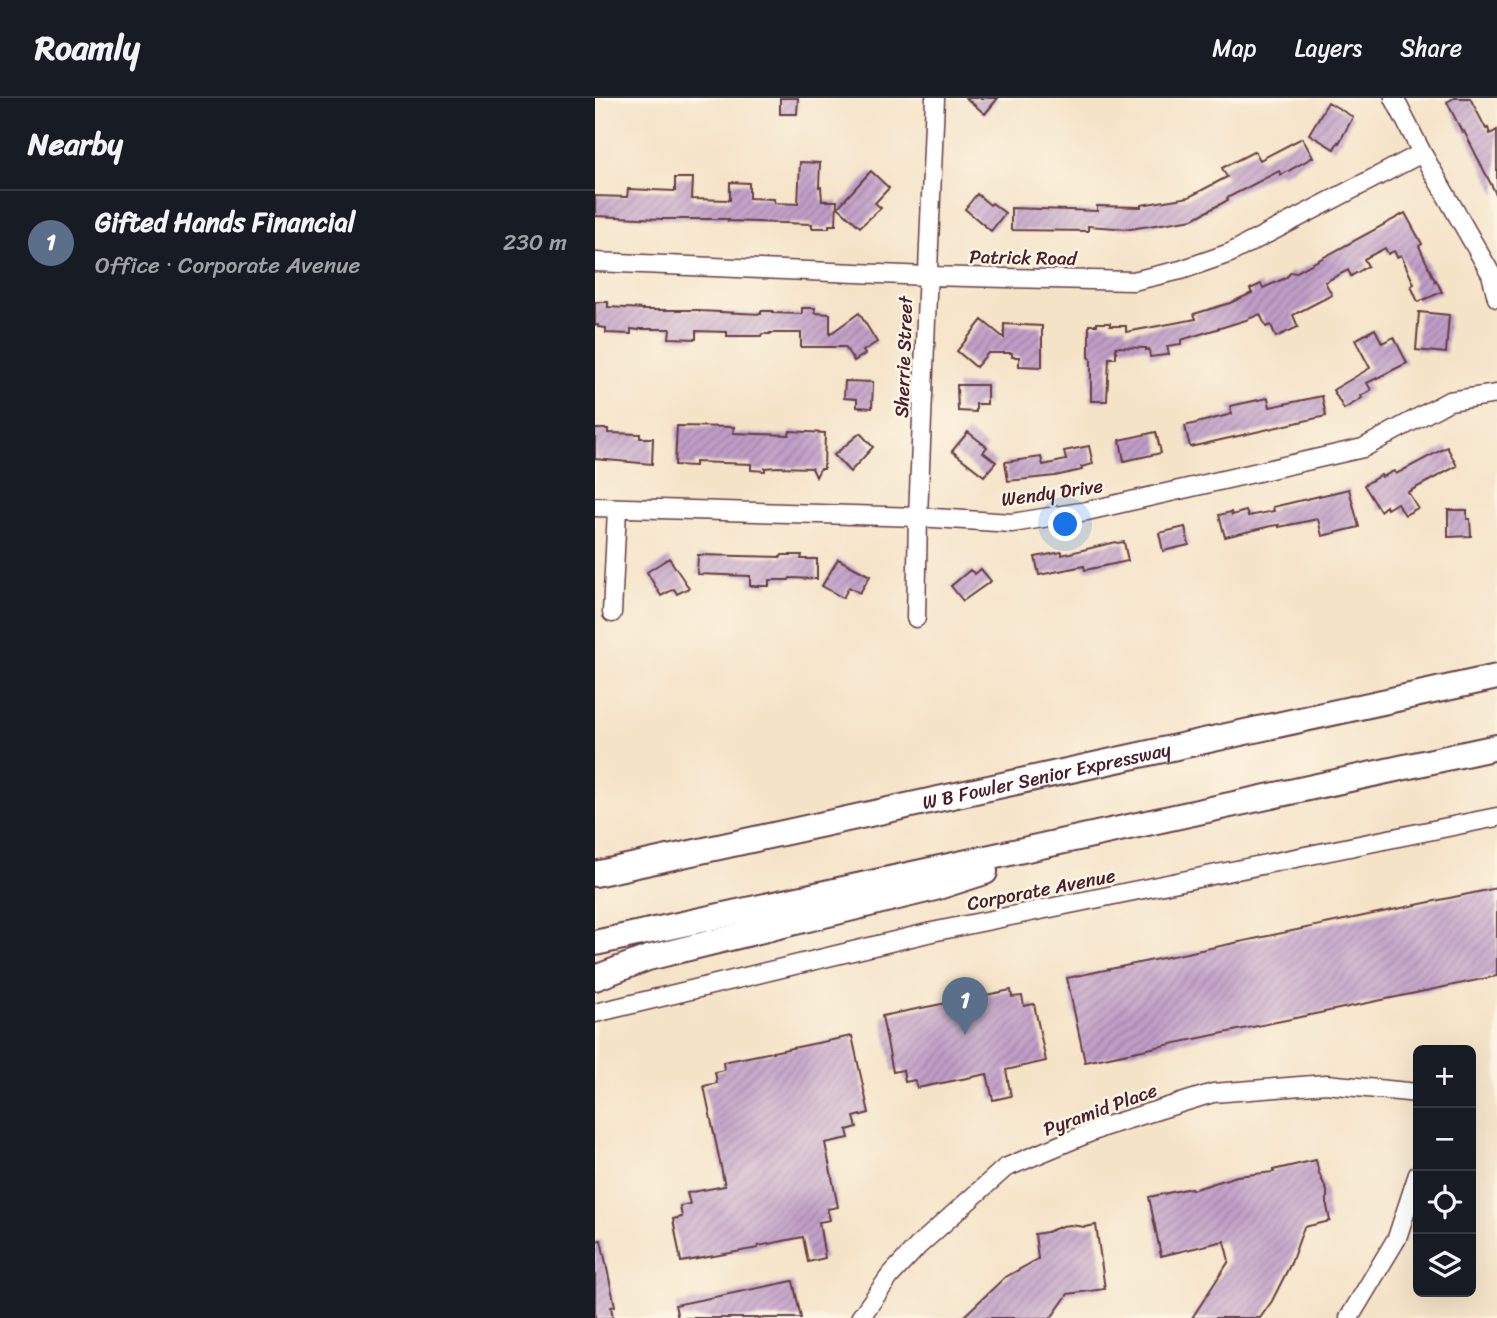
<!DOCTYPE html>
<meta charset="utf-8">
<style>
:root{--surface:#171b24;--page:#20242c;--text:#f1f3f6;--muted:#9ea1a6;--line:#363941;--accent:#c8321e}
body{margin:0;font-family:Sriracha,sans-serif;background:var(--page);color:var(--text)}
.controls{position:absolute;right:21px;bottom:21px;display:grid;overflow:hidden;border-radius:10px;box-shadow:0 7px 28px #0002}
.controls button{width:63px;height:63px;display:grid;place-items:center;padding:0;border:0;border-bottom:2px solid var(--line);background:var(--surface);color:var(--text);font:35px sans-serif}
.you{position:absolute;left:471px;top:427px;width:24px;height:24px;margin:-18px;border:5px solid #fff;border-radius:50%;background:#1a73e8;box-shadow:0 0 0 10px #1a73e833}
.badge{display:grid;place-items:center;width:46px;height:46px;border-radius:50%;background:var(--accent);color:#fff;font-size:23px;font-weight:700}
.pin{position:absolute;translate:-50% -58px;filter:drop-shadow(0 2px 4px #0008)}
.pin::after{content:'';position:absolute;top:37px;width:24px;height:21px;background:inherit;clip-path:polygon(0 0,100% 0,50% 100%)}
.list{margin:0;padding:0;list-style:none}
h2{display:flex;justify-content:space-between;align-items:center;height:91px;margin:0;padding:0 28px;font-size:30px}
h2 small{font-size:23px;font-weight:400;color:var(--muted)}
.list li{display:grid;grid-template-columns:46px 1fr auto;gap:21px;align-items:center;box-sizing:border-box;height:105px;padding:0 28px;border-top:2px solid var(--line)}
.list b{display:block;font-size:26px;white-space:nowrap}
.list p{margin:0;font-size:23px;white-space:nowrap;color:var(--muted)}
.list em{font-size:23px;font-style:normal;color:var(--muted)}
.icon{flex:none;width:38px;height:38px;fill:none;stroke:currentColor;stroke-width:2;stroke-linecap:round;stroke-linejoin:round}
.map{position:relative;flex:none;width:902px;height:1220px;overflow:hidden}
header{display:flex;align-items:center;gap:42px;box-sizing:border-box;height:98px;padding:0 35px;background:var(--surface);border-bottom:2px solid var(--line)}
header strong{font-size:33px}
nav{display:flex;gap:38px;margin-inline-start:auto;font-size:24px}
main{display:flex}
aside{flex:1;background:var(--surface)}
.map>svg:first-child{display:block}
</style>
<header>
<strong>Roamly</strong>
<nav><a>Map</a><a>Layers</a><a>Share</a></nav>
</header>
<main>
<aside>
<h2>Nearby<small></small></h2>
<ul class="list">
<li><span class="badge" style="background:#5c6f8a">1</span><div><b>Gifted Hands Financial</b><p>Office · Corporate Avenue</p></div><em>230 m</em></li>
</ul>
</aside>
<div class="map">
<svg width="902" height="1220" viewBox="0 0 902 1220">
<defs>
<pattern id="building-hatch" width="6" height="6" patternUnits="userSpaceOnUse" patternTransform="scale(1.75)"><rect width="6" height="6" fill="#bf9dc7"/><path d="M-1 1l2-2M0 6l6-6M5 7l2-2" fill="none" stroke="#9d7fa2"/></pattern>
</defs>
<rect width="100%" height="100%" fill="#fcf5e5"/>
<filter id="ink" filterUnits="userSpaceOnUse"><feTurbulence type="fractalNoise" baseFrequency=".0143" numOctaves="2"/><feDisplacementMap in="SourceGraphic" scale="14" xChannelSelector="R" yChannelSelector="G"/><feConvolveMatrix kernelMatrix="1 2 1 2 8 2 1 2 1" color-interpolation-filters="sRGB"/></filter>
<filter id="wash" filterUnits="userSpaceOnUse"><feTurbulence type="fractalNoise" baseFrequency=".00686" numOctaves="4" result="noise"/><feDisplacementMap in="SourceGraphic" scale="28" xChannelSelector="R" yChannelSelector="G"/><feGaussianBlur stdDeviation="1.57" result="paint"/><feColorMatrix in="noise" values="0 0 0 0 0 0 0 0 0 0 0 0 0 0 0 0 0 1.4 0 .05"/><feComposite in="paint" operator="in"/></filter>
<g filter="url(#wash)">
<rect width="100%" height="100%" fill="#f5e3c8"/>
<g id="blocks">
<path fill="url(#building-hatch)" d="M185,0H203L202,16H185Z
M371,0H403L390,16Z
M859,0H875L891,31L893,30L895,36L902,32V98L869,33L867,34L852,4Z
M733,4L758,19L744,45L743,44L739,51L714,36Z
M707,40L718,59L686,77L684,73L632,100L633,102L598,121L535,131L493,128V133L416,132V110L502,113V108L546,109V107L594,99L632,79L627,70L660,53L665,62Z
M205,64L225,65L224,89H226L227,103H242L241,127H234V130H217V126L133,123L134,121H67L0,118V98L32,99L33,91L80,93V80H98L97,101L135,102V84L154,85V100L179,101V105L203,106Z
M276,73L294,90L280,105L286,110L265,129L243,109Z
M382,96L395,107L397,105L410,115L396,133L370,111Z
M810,115L827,146L824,148L840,183L841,182L847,194L823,204L816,188L819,186L806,157L802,159L799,153L793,156L790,150L769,161L773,168L756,178L753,172L730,184L737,197L698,217L703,229L681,239L676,227L671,229L665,216L651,222L586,242V246L572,248L574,256L571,257L555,259L554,251L551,252V250L521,249V260H514L512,303H496V260H494V227H502V225H515V228H531V234L601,221L599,216L635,205L657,195L655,191L666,186L668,190L691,180L696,174L700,175Z
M0,204H13V209L48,211V212H105V213L166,216V213H178V215L207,216V210H220V215L235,216V236L264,215L282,244L268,253L270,256L259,263L250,249H206V235H175V236H167L166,238H132V234L101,233V241L74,240L75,231H44V232L36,231V236L11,235V230L3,229V227H0Z
M824,214L854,217L851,255L821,252Z
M387,222L409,240V226L447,228V269L424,268V259H417V255H393L381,269L362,253Z
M780,231L787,245L799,239L812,265L772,285L776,292L766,298L767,300L749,311L738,292L775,270L760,242Z
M250,283L278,284L277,310L262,309V301L249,300Z
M362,287H392V306H381V314L363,313Z
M727,298L731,318L595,349L590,328L637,316L635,308L673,300L675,309Z
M82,328L139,329L138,335L194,337L195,333L230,335L229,371H225L221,379L217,370L183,369L170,370V373L156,372V366L100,364V368L80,367Z
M0,331H13V335L45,336V340H58L57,366L0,361Z
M373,334L392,349L388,354L401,364L389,378L357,353Z
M561,334L566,355L529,363L525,342Z
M265,335L278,349L255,374L239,357Z
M494,348L498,366L486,369L487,372L460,378L413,383L410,364L446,359L448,367L471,362L469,353Z
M852,349L862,368L813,394L823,410L810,417L802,405L792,411L791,408L785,413L769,387L786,377L787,379L799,373L801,376Z
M754,391L764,429L727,438L723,421L684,429V427L676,428L630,439L624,417L636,414L637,417L651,413L653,418L679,413L678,409Z
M853,412H872V421H875L876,438L853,439Z
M590,429L594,447L568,453L564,435Z
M521,444L522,445L529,444L533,463L490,472L489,468L444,477L440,459L467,454V457Z
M103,457L186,459L187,457H207L206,461H222V481L195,480L194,482H174V488H155V478L102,476Z
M74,460L94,490L82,496L79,491L66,498L52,474Z
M243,461L275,478L265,495L254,489L248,500L227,488Z
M386,471L396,483L368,503L356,488L375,472L380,476Z
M902,790V878L490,964L472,880Z
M416,892L417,899L427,898L429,908L439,906L451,963L411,972L416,998L398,1002L392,976L322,990L320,982L310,984L308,972L298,974L287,918Z
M257,938L274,1015L259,1019L262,1029L252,1032L254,1040L230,1045L243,1109L232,1111L235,1122L224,1124L230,1160L213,1164L208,1139L163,1148V1150L86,1164L78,1121L87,1119L85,1108L95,1106L92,1095L130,1088L109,988L122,985L120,974L129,972L128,964Z
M721,1062L724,1075L732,1093V1108L735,1123L709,1129L696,1165L677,1203L665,1220H597L634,1163L629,1143L566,1158L554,1099L596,1090L597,1092L642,1078L679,1074L678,1072Z
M475,1127L490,1129L501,1127L510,1191L473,1196L456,1220H367L409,1180L443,1161L440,1136L452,1134L467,1128Z
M6,1142L20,1208L16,1209L18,1220H0V1143Z
M198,1183L206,1220H83L80,1207Z"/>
</g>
</g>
<g filter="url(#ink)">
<use href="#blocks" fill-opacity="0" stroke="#643c43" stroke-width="2"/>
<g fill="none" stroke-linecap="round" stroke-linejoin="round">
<g stroke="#643c43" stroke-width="21">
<path id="minor" d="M799,0L827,55L896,176L902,200
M0,164L333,178L538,183L586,172L635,155L827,55
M0,409L323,419L417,425L492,413L768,350L854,303L902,296
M17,515L22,411
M321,520L323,419L340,0
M0,915L337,834L902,719
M265,1220L295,1178L323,1148L410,1070L508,1029L618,995L731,986L823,995
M754,1220L802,1140L823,1076"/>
</g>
<g stroke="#643c43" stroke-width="28">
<g id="highway">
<path id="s1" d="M0,776L902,579"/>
<path d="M0,845L902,649"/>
<path d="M0,880L53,860L340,790L390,774"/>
</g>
</g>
<use href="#minor" stroke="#fff" stroke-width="18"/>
<use href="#highway" stroke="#fff" stroke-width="24"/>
</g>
</g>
<g text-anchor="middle" stroke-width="5" stroke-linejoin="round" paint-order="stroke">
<g font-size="19" fill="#4a1f2b" stroke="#fcf5e5">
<text transform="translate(428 159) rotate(1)" y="7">Patrick Road</text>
<text transform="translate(308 259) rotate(-88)" y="7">Sherrie Street</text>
<text transform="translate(457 394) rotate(-8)" y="7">Wendy Drive</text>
<text dy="7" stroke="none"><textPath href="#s1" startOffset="462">W B Fowler Senior Expressway</textPath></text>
<text transform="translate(446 791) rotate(-11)" y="7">Corporate Avenue</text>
<text transform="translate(505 1011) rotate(-20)" y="7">Pyramid Place</text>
</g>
</g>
</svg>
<div class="controls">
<button>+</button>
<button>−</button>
<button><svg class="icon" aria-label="locate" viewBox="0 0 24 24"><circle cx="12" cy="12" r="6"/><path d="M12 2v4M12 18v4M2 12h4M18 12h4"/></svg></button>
<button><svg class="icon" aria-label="layers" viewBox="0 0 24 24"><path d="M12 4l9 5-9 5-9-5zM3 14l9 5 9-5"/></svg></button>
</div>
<div class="you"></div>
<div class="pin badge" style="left:370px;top:937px;background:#5c6f8a">1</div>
</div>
</main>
